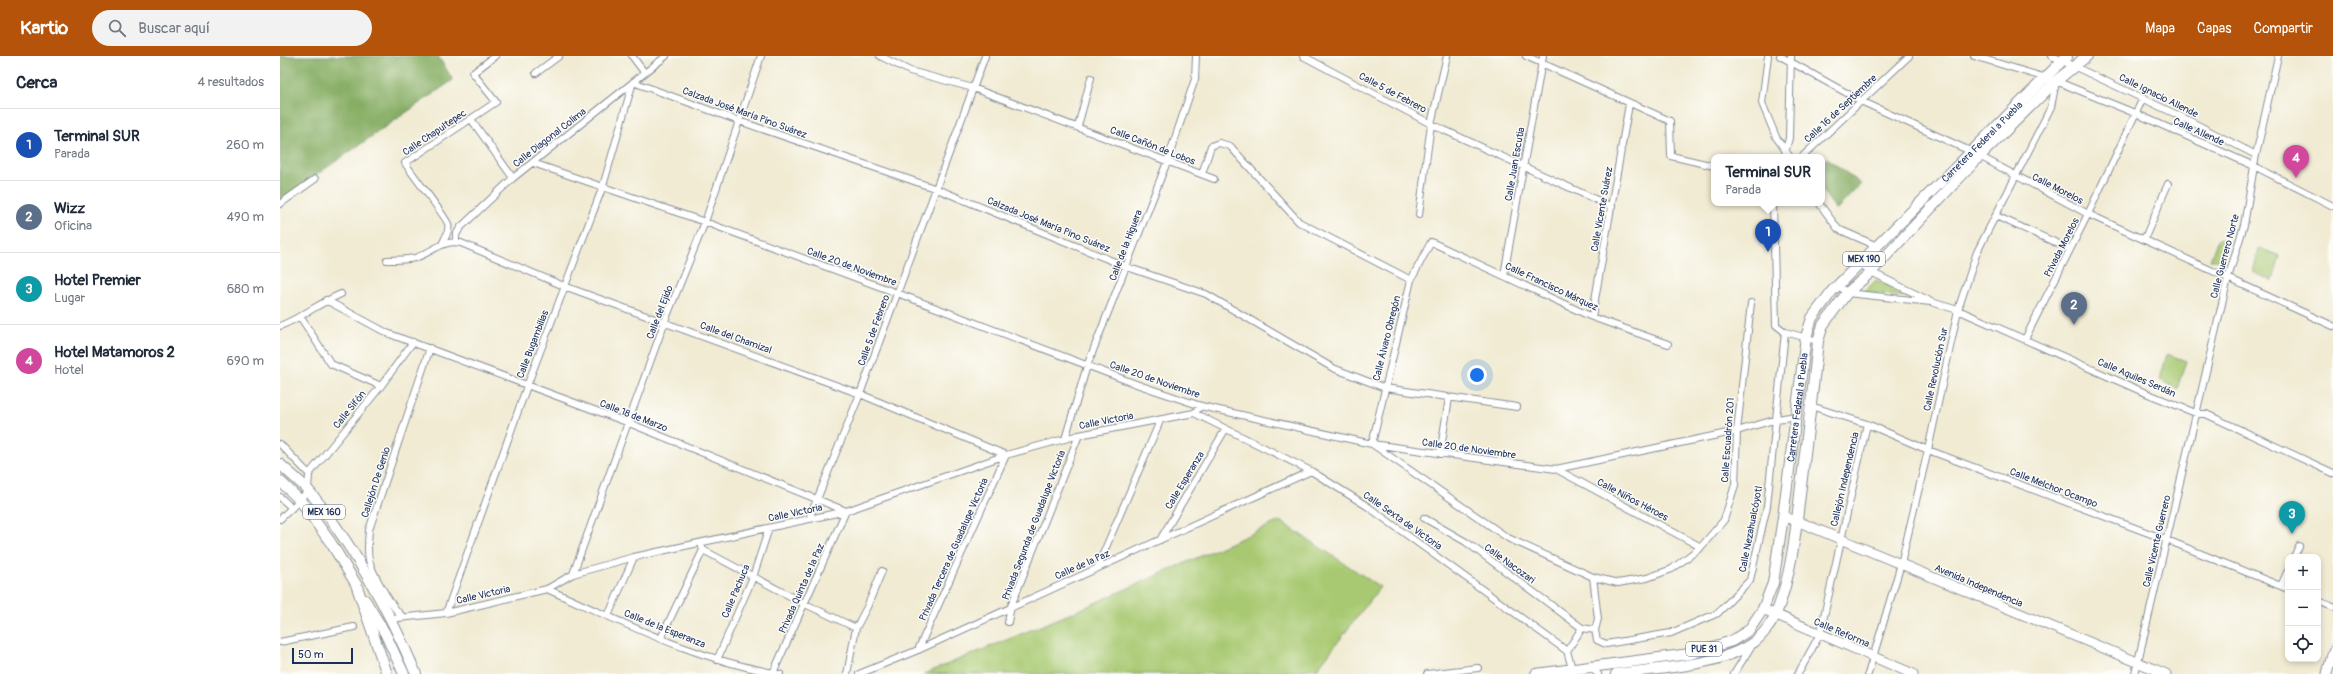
<!DOCTYPE html>
<html lang="es">
<meta charset="utf-8">
<style>
:root{--surface:#fff;--page:#f2f2f3;--text:#1f2937;--muted:#747a83;--line:#e0e1e3;--accent:#b45309}
body{margin:0;font-family:Pangolin,sans-serif;background:var(--page);color:var(--text)}
.controls{position:absolute;right:12px;bottom:12px;display:grid;overflow:hidden;border-radius:8px;box-shadow:0 2px 6px #0003}
.controls button{width:36px;height:36px;display:grid;place-items:center;padding:0;border:0;border-bottom:1px solid var(--line);background:var(--surface);color:var(--text);font:20px sans-serif}
.scale{position:absolute;left:12px;bottom:10px;width:61px;box-sizing:border-box;padding-left:4px;border:2px solid #1b2f5e;border-top:0;font-size:11px;line-height:14px;white-space:nowrap;color:#1b2f5e;-webkit-text-stroke:3px #fdfcf7;paint-order:stroke}
.you{position:absolute;left:1197px;top:319px;width:14px;height:14px;margin:-10px;border:3px solid #fff;border-radius:50%;background:#1a73e8;box-shadow:0 0 0 6px #1a73e833}
.badge{display:grid;place-items:center;width:26px;height:26px;border-radius:50%;background:var(--accent);color:#fff;font-size:13px;font-weight:700}
.pin{position:absolute;translate:-50% -33px;filter:drop-shadow(0 1px 2px #0008)}
.pin::after{content:'';position:absolute;top:21px;width:14px;height:12px;background:inherit;clip-path:polygon(0 0,100% 0,50% 100%)}
.popup{position:absolute;left:1431px;top:98px;width:114px;height:52px;box-sizing:border-box;display:grid;place-content:center;border-radius:8px;background:var(--surface);filter:drop-shadow(0 1px 3px #0005);font-size:13px;white-space:nowrap;color:var(--muted)}
.popup b{font-size:15px;color:var(--text)}
.popup::after{content:'';position:absolute;left:50%;top:100%;margin-left:-8px;border:8px solid transparent;border-top-color:var(--surface)}
.list{margin:0;padding:0;list-style:none}
h2{display:flex;justify-content:space-between;align-items:center;height:52px;margin:0;padding:0 16px;font-size:17px}
h2 small{font-size:13px;font-weight:400;color:var(--muted)}
.list li{display:grid;grid-template-columns:26px 1fr auto;gap:12px;align-items:center;box-sizing:border-box;height:72px;padding:0 16px;border-top:1px solid var(--line)}
.list b{display:block;font-size:15px;white-space:nowrap}
.list p{margin:0;font-size:13px;white-space:nowrap;color:var(--muted)}
.list em{font-size:13px;font-style:normal;color:var(--muted)}
.icon{flex:none;width:22px;height:22px;fill:none;stroke:currentColor;stroke-width:2;stroke-linecap:round;stroke-linejoin:round}
.map{position:relative;flex:none;width:2053px;height:618px;overflow:hidden}
header{display:flex;align-items:center;gap:24px;box-sizing:border-box;height:56px;padding:0 20px;background:var(--accent);color:#fff}
header strong{font-size:19px}
nav{display:flex;gap:22px;margin-inline-start:auto;font-size:14px}
.search{width:280px;height:36px;background:var(--page);display:flex;align-items:center;gap:10px;box-sizing:border-box;padding:0 14px;border-radius:22px;color:var(--muted);font-size:15px}
main{display:flex}
aside{flex:1;background:var(--surface)}
.map>svg:first-child{display:block}
</style>
<header>
<strong>Kartio</strong>
<div class="search"><svg class="icon" aria-label="search" viewBox="0 0 24 24"><circle cx="10" cy="10" r="6"/><path d="M15 15l6 6"/></svg>Buscar aquí</div>
<nav><a>Mapa</a><a>Capas</a><a>Compartir</a></nav>
</header>
<main>
<aside>
<h2>Cerca<small>4 resultados</small></h2>
<ul class="list">
<li><span class="badge" style="background:#1a4fb4">1</span><div><b>Terminal SUR</b><p>Parada</p></div><em>260 m</em></li>
<li><span class="badge" style="background:#5c6f8a">2</span><div><b>Wizz</b><p>Oficina</p></div><em>490 m</em></li>
<li><span class="badge" style="background:#0f9aa8">3</span><div><b>Hotel Premier</b><p>Lugar</p></div><em>680 m</em></li>
<li><span class="badge" style="background:#d1479c">4</span><div><b>Hotel Matamoros 2</b><p>Hotel</p></div><em>690 m</em></li>
</ul>
</aside>
<div class="map">
<svg width="2053" height="618" viewBox="0 0 2053 618">
<rect width="100%" height="100%" fill="#fdfcf7"/>
<filter id="ink" filterUnits="userSpaceOnUse"><feTurbulence type="fractalNoise" baseFrequency=".025" numOctaves="2"/><feDisplacementMap in="SourceGraphic" scale="8" xChannelSelector="R" yChannelSelector="G"/><feConvolveMatrix kernelMatrix="1 2 1 2 8 2 1 2 1" color-interpolation-filters="sRGB"/></filter>
<filter id="wash" filterUnits="userSpaceOnUse"><feTurbulence type="fractalNoise" baseFrequency=".012" numOctaves="4" result="noise"/><feDisplacementMap in="SourceGraphic" scale="16" xChannelSelector="R" yChannelSelector="G"/><feGaussianBlur stdDeviation="0.9" result="paint"/><feColorMatrix in="noise" values="0 0 0 0 0 0 0 0 0 0 0 0 0 0 0 0 0 1.4 0 .05"/><feComposite in="paint" operator="in"/></filter>
<g filter="url(#wash)">
<rect width="100%" height="100%" fill="#f1ebd3"/>
<path fill="#a8c971" stroke="#627c68" d="M1938,183L1945,184L1940,204H1930Z
M1979,192L2000,200L1993,225L1973,216Z
M1596,224L1636,242L1584,236Z
M1887,298L1906,305L1897,333L1880,324Z
M1000,465L1100,531L1038,612L990,618H644L799,554Z"/>
<path fill="#86ad63" stroke="#506e60" d="M0,0H158L173,24L0,144Z
M1547,102L1581,128L1556,154L1542,134V106Z"/>
</g>
<g filter="url(#ink)">
<g fill="none" stroke-linecap="round" stroke-linejoin="round">
<g stroke="#868d98" stroke-width="8">
<path id="street" d="M352,0L364,16
M600,0L630,15L693,32L934,123
M1023,0L1151,68L1332,151
M1246,0L1390,65L1391,100L1434,110
M1488,0L1482,47L1496,81L1510,101
M1500,0L1581,45L1690,95L1808,158L2053,270
M1694,0L1776,25L1857,58L1974,110L2053,150
M1772,0L1902,61L1976,99
M256,17L279,0
M191,63L233,122
M798,70L811,22
M1894,75L1902,61
M1504,101L1509,82L1511,0
M1522,101L1629,0
M253,107L425,166L617,237L856,328L921,350L1092,388L1276,413L1457,375L1497,363L1516,360
M922,118L931,90L939,87L950,90L1019,166L1131,224
M1539,147L1558,173L1597,190
M0,148L35,123
M1139,159L1151,68L1167,0
M1716,160L1790,193
M1864,184L1888,128
M176,186V179L180,172L233,122L386,0
M162,188C165,182 170,175 168,168C167,162 131,117 125,107L216,46L193,17L215,0
M107,204C116,204 125,204 135,202C151,197 163,183 181,187L284,230L580,338L726,399L638,594
M1580,207L1591,216L1648,244
M1224,219L1263,0
M1558,229L1567,237L1651,246L1678,254L1861,335L1918,358H1926L2053,417
M46,244L107,277L349,367L566,455L493,617
M1312,261L1349,48
M21,262L51,308L101,330
M0,270C23,261 39,247 61,238
M1505,276L1538,285
M1745,283L1808,158L1863,42
M1388,288L1312,261L1151,186L1131,224L1092,388L1228,482L1313,521L1338,527L1367,522L1392,513L1421,491L1444,464L1455,429L1457,375L1471,247
M1531,350L1587,368L1648,394L1887,484L2008,533
M914,357L1031,415L1087,450L1287,595L1293,616
M785,383L807,310L887,106L915,23L916,0
M0,388L29,418
M1160,398L1169,342
M1276,413L1421,491
M0,441L12,452
M1144,462L1186,486L1302,572
M0,463L20,444L28,434L29,418L101,330L133,286
M529,463L580,338L705,0
M880,484L945,374
M423,494L525,548L576,572L567,618
M2014,501L2019,490
M817,512L880,365
M293,518L385,265L425,166L481,0
M2001,530L2008,514
M267,533C342,566 419,605 500,618
M2038,545L2053,551
M166,557L247,330L323,130L353,26L459,65L657,133L847,211L926,238L1053,312L1105,332L1237,351
M122,560C112,552 92,517 89,504C87,494 88,484 89,474L150,292
M328,560L354,501
M109,563L166,557L267,533L293,518L354,501L566,455L726,399L799,379L914,357L921,350
M728,566L731,550L799,379
M576,572L587,551L602,515
M1315,574L1317,584L1326,588L1391,577L1438,557L1470,524L1487,450L1505,276L1496,269L1493,147
M381,582L423,494L422,491
M0,586L74,571
M1287,595L1302,572L1315,574L1318,563L1313,521
M437,604L473,521L489,472
M1310,611L1318,618
M579,618L638,594L1031,415
M1147,618L1198,612
M1454,618L1472,589
M1518,618L1540,578L1587,368
M1588,618L1621,508L1648,394L1678,254L1697,196L1771,51L1776,26
M1855,618L1948,222L1964,169L1976,99L1998,0"/>
</g>
<g stroke="#868d98" stroke-width="11">
<path id="secondary" d="M1503,461L1517,465L1886,618
M1483,553L1633,618
M2047,618L2053,595"/>
</g>
<g stroke="#868d98" stroke-width="12">
<g id="primary">
<path d="M0,408C9,417 20,425 29,435C72,487 110,556 136,618"/>
<path d="M0,425L20,444L51,487L76,528L107,618"/>
<path d="M85,544L105,577L124,618"/>
<path id="s1" d="M1256,618L1410,598L1452,585L1469,574L1483,553L1493,527L1503,461L1526,281L1532,262L1552,235L1787,0"/>
<path d="M1336,618C1378,612 1439,611 1474,586C1482,580 1492,567 1496,558C1512,518 1516,472 1521,430C1527,382 1533,333 1538,285L1543,269L1567,237L1591,216L1699,101L1776,25L1807,0"/>
</g>
</g>
<use href="#street" stroke="#fff" stroke-width="6"/>
<use href="#secondary" stroke="#fff" stroke-width="9"/>
<use href="#primary" stroke="#fff" stroke-width="10"/>
</g>
</g>
<g text-anchor="middle" stroke-width="3" stroke-linejoin="round" paint-order="stroke">
<g fill="#fdfcf7" stroke="#5f6c8c" stroke-width="1">
<rect x="1563" y="196" width="42" height="14" rx="3"/>
<rect x="23" y="449" width="42" height="14" rx="3"/>
<rect x="1406" y="586" width="36" height="14" rx="3"/>
</g>
<g font-size="9" font-weight="bold" fill="#1b2f5e">
<text x="1584" y="206">MEX 190</text>
<text x="44" y="459">MEX 160</text>
<text x="1424" y="596">PUE 31</text>
</g>
<g font-size="10" fill="#1b2f5e" stroke="#fdfcf7">
<text transform="translate(1113 36) rotate(28)" y="4">Calle 5 de Febrero</text>
<text transform="translate(1879 39) rotate(26)" y="4">Calle Ignacio Allende</text>
<text transform="translate(1560 52) rotate(-43)" y="4">Calle 16 de Septiembre</text>
<text transform="translate(465 56) rotate(20)" y="4">Calzada José María Pino Suárez</text>
<text transform="translate(1919 75) rotate(24)" y="4">Calle Allende</text>
<text transform="translate(154 76) rotate(-34)" y="4">Calle Chapultepec</text>
<text transform="translate(269 81) rotate(-38)" y="4">Calle Diagonal Colima</text>
<text dy="4" stroke="none"><textPath href="#s1" startOffset="786">Carretera Federal a Puebla</textPath></text>
<text transform="translate(873 89) rotate(21)" y="4">Calle Cañón de Lobos</text>
<text transform="translate(1234 108) rotate(-80)" y="4">Calle Juan Escutia</text>
<text transform="translate(1778 132) rotate(27)" y="4">Calle Morelos</text>
<text transform="translate(1321 153) rotate(-80)" y="4">Calle Vicente Suárez</text>
<text transform="translate(769 168) rotate(22)" y="4">Calzada José María Pino Suárez</text>
<text transform="translate(845 189) rotate(-69)" y="4">Calle de la Higuera</text>
<text transform="translate(1781 191) rotate(-63)" y="4">Privada Morelos</text>
<text transform="translate(1944 200) rotate(-75)" y="4">Calle Guerrero Norte</text>
<text transform="translate(572 210) rotate(20)" y="4">Calle 20 de Noviembre</text>
<text transform="translate(1272 230) rotate(25)" y="4">Calle Francisco Márquez</text>
<text transform="translate(379 256) rotate(-69)" y="4">Calle del Ejido</text>
<text transform="translate(593 274) rotate(-70)" y="4">Calle 5 de Febrero</text>
<text transform="translate(456 281) rotate(20)" y="4">Calle del Chamizal</text>
<text transform="translate(1106 282) rotate(-76)" y="4">Calle Álvaro Obregón</text>
<text transform="translate(252 288) rotate(-69)" y="4">Calle Bugambilias</text>
<text transform="translate(1655 313) rotate(-78)" y="4">Calle Revolución Sur</text>
<text transform="translate(1857 321) rotate(23)" y="4">Calle Aquiles Serdán</text>
<text transform="translate(875 323) rotate(19)" y="4">Calle 20 de Noviembre</text>
<text dy="4" stroke="none"><textPath href="#s1" startOffset="450">Carretera Federal a Puebla</textPath></text>
<text transform="translate(69 353) rotate(-51)" y="4">Calle Sifón</text>
<text transform="translate(354 359) rotate(21)" y="4">Calle 18 de Marzo</text>
<text transform="translate(826 364) rotate(-11)" y="4">Calle Victoria</text>
<text transform="translate(1447 384) rotate(-86)" y="4">Calle Escuadrón 201</text>
<text transform="translate(1189 392) rotate(8)" y="4">Calle 20 de Noviembre</text>
<text transform="translate(1564 423) rotate(-77)" y="4">Callejón Independencia</text>
<text transform="translate(904 424) rotate(-59)" y="4">Calle Esperanza</text>
<text transform="translate(95 426) rotate(-72)" y="4">Callejón De Genio</text>
<text transform="translate(1774 431) rotate(21)" y="4">Calle Melchor Ocampo</text>
<text transform="translate(1353 443) rotate(28)" y="4">Calle Niños Héroes</text>
<text transform="translate(515 456) rotate(-12)" y="4">Calle Victoria</text>
<text transform="translate(1123 464) rotate(35)" y="4">Calle Sexta de Victoria</text>
<text transform="translate(753 469) rotate(-69)" y="4">Privada Segunda de Guadalupe Victoria</text>
<text transform="translate(1470 473) rotate(-79)" y="4">Calle Nezahualcóyotl</text>
<text transform="translate(1876 485) rotate(-77)" y="4">Calle Vicente Guerrero</text>
<text transform="translate(673 493) rotate(-66)" y="4">Privada Tercera de Guadalupe Victoria</text>
<text transform="translate(1230 507) rotate(36)" y="4">Calle Nacozari</text>
<text transform="translate(802 508) rotate(-24)" y="4">Calle de la Paz</text>
<text transform="translate(1699 529) rotate(23)" y="4">Avenida Independencia</text>
<text transform="translate(521 532) rotate(-66)" y="4">Privada Quinta de la Paz</text>
<text transform="translate(455 535) rotate(-67)" y="4">Calle Pachuca</text>
<text transform="translate(203 538) rotate(-13)" y="4">Calle Victoria</text>
<text transform="translate(385 572) rotate(22)" y="4">Calle de la Esperanza</text>
<text transform="translate(1562 576) rotate(23)" y="4">Calle Reforma</text>
</g>
</g>
</svg>
<div class="controls">
<button>+</button>
<button>−</button>
<button><svg class="icon" aria-label="locate" viewBox="0 0 24 24"><circle cx="12" cy="12" r="6"/><path d="M12 2v4M12 18v4M2 12h4M18 12h4"/></svg></button>
</div>
<div class="scale">50 m</div>
<div class="you"></div>
<div class="pin badge" style="left:1488px;top:196px;background:#1a4fb4">1</div>
<div class="popup"><b>Terminal SUR</b>Parada</div>
<div class="pin badge" style="left:1794px;top:269px;background:#5c6f8a">2</div>
<div class="pin badge" style="left:2012px;top:478px;background:#0f9aa8">3</div>
<div class="pin badge" style="left:2016px;top:122px;background:#d1479c">4</div>
</div>
</main>
